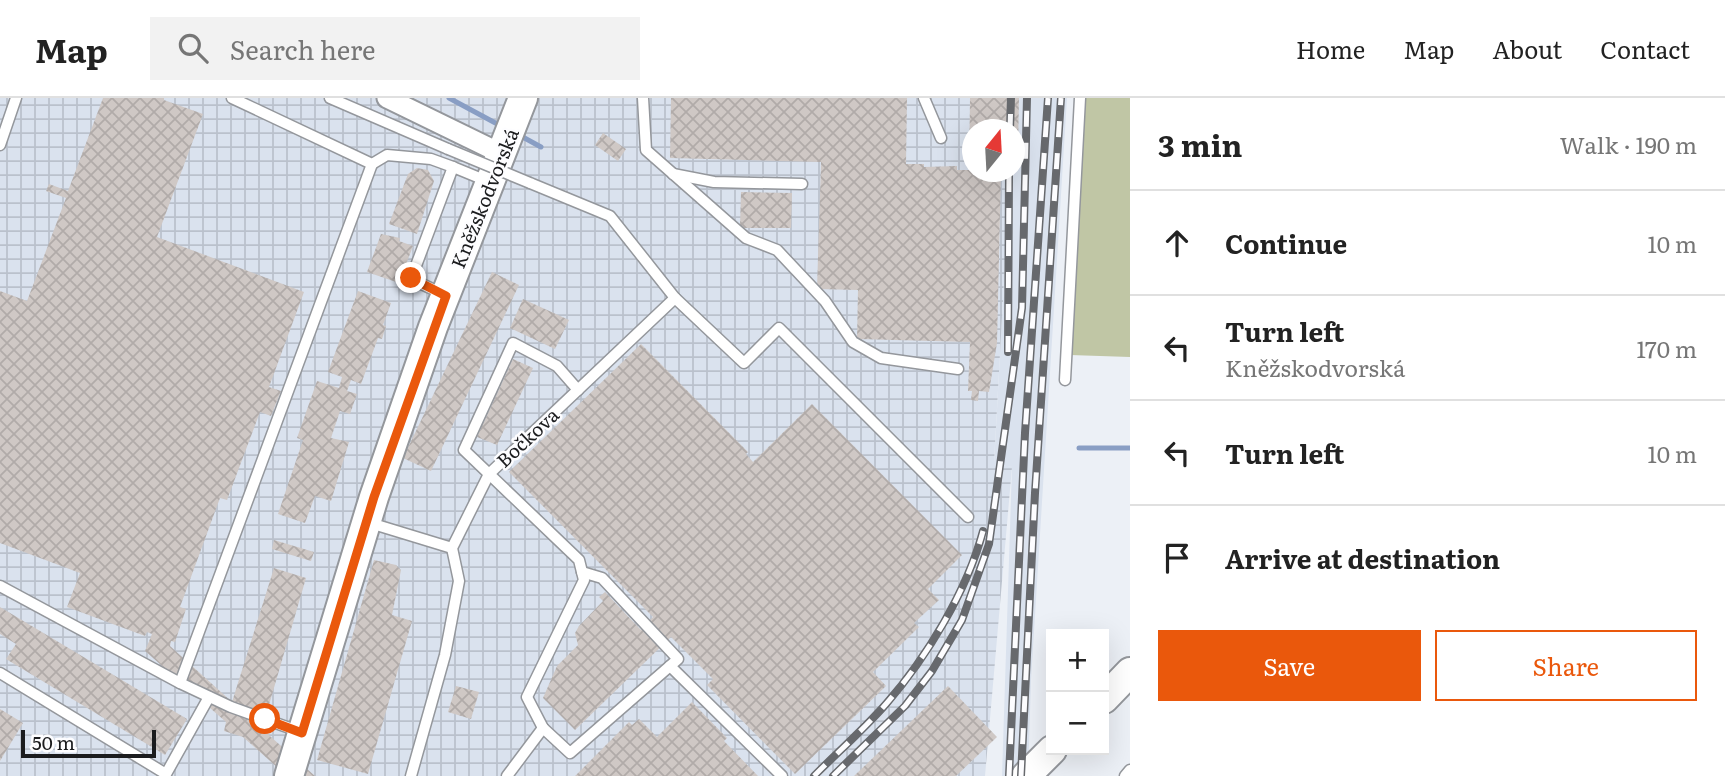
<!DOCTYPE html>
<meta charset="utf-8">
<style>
:root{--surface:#fff;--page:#f2f2f2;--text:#222;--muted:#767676;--line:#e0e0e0;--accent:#ea580c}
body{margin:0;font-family:Literata,serif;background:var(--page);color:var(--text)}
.controls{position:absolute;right:21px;bottom:21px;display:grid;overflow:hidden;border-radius:0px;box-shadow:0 7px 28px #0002}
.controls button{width:63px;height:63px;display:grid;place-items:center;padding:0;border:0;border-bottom:2px solid var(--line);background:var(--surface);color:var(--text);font:35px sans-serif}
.compass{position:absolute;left:962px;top:21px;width:63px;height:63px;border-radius:50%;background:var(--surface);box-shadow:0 7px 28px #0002;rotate:18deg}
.scale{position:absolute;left:21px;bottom:18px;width:135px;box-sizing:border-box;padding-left:7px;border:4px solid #1b1c1e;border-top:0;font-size:19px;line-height:24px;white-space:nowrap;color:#1b1c1e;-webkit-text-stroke:5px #fdfdff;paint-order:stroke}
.stop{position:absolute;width:21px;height:21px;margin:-16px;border:5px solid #ea580c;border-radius:50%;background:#fff}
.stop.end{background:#ea580c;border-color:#fff;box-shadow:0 2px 7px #0008}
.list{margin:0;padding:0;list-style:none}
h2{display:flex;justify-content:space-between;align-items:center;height:91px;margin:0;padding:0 28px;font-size:30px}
h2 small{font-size:23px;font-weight:400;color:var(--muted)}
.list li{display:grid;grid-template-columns:46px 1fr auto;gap:21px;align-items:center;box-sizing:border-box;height:105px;padding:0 28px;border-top:2px solid var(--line)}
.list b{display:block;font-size:26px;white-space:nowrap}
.list p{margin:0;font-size:23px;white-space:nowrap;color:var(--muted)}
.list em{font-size:23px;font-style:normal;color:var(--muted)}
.actions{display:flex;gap:14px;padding:21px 28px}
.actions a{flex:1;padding:16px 0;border:2px solid var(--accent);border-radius:0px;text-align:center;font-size:24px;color:var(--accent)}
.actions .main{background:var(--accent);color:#fff}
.icon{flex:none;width:38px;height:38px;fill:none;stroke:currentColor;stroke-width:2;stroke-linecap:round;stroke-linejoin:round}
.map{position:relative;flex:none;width:1130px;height:678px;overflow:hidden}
header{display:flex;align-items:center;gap:42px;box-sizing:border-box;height:98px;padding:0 35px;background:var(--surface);border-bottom:2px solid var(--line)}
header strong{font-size:33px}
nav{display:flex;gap:38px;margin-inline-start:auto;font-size:24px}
.search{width:490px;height:63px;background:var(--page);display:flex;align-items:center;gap:18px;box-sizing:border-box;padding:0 24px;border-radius:0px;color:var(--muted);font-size:26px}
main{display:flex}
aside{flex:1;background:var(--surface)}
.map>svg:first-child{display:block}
.built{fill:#dae2ee}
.industrial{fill:url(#industrial-grid)}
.green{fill:#c0c6a5}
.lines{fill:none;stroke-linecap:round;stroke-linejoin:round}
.stream{stroke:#899ec4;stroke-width:5}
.building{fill:url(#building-cross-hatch)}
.lane-casing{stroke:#94979c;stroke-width:13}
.street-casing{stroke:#94979c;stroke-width:23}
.secondary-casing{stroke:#94979c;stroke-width:32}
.lane{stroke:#fff;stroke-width:10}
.street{stroke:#fff;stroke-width:19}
.secondary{stroke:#fff;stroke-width:28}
.rail-casing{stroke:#67696d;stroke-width:8}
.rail{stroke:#fdfdff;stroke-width:5;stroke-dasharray:16;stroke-linecap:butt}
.lane-bridge-casing{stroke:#94979c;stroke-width:13;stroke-linecap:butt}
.lane-bridge{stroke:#fff;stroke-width:10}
.route{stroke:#ea580c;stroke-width:9}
.labels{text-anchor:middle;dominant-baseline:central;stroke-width:5;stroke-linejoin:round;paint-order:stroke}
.street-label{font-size:19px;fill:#1b1c1e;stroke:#fdfdff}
</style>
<header>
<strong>Map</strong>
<div class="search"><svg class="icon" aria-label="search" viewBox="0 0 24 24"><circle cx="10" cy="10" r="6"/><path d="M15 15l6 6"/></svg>Search here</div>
<nav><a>Home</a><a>Map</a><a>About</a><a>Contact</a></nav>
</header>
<main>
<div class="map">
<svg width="1130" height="678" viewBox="0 0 1130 678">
<defs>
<pattern id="industrial-grid" width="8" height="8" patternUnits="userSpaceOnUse" patternTransform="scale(1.75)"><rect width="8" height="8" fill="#dae2ee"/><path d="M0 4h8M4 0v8" fill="none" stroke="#bac1cc"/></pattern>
<pattern id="building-cross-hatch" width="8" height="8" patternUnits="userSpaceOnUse" patternTransform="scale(1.75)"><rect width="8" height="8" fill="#cfc8c5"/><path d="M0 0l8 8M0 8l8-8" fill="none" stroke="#b1aba9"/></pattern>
</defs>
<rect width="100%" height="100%" fill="#ecf0f6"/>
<!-- built -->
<path class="built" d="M1014,0H1067L1031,582L1028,678H1002L1012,369L994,366L1010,74H1014Z"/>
<!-- industrial -->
<path class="industrial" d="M0,0H1014L972,32V74H1010L994,365L1012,369L985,678H0Z"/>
<!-- green -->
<path class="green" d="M1084,0H1130V259L1070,257Z"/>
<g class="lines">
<!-- stream -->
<g class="stream">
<path d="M449,0L501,28"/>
<path d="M519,37L541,49"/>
<path d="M1079,350H1130"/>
</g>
</g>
<!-- building -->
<g class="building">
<path d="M103,0H164V2L203,16L157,139L304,194L269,289L281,293L271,318L260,314L227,402L220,400L180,509L186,511L175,544L171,543L170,548L232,604L274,470L306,480L262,631L315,678H287L243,639L224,633L226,624L145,553L152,536L147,534L145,538L67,509L80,475L0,445V193L27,203L66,100L46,93L49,86L68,93Z"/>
<path d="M671,0H907L906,66H924V69L957,68V72H969L970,0H1019L1018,51H1014V32H972V74H1001L997,245L989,294L979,293L978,303L971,302L972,293H968L970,244L857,241L858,192L817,191L821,64L670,60Z"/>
<path d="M603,35L626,51L618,63L595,47Z"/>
<path d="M417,70L428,72L434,83L417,136L389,126L408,76Z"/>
<path d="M741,94L792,95L791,130H742L740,128Z"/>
<path d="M381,136L400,140L399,143L413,148L399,185L367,174Z"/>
<path d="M492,174L519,187L431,373L403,360Z"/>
<path d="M358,193L391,205L383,227L386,228L382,241L378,240L361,286L351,282L347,293L357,296L350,316L340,313L331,340L349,344L331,403L315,398L305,425L278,416L303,342L297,340L317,283L339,290L342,279L328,274Z"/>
<path d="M523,201L569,222L555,251L510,230Z"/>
<path d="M641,246L748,354L746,356L753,364L812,306L962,457L928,491L939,502L914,525L919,529L873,574L886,588L795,676L707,587L713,581L671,539L575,632L543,600L557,568L578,547L575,535L579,528L603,503L599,499L605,494L641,532L653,519L509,374Z"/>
<path d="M513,261L533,270L497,347L477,339Z"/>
<path d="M274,442L314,454L311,463L272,451Z"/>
<path d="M374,462L396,467L401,472L392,517L412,523L368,676L317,662Z"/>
<path d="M0,509L187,621L165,657L6,561L16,546L0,536Z"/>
<path d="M456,588L479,594L471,621L448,614Z"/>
<path d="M948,588L997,639L956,678H854Z"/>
<path d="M692,604L727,640L724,643L758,678H575L629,624L632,627L639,621L657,639Z"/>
<path d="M0,611L23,625L0,663Z"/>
</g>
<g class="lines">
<!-- lane casing -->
<g class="lane-casing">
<g id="lane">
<path d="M232,0L372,66L387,57L431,61L453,69"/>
<path d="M330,0L448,51"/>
<path d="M643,0L646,52L746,140L777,152L825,203L853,244L881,260L958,271"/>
<path d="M924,0L941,40"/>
<path d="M0,47L16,0"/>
<path d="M673,76L714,84L802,86"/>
<path d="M530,85L610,118L675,200L744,265L779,230L968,419"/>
<path d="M443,196L411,181L453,69L487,83"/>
<path d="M1065,282L1080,0"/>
<path d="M370,425L452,450"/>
<path d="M0,488L180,585L231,609L298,633"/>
<path d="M670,568L782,678"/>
<path d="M0,575L166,676L209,599"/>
<path d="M180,585L372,66"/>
<path d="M543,630L570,655L678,561L602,480L582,474"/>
<path d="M411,678L445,557L459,483L452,450L489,376L675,200"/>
<path d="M507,678L543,630L527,599L584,482L579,462L464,352L513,245L557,268L578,292"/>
<path d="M1125,678L1130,672"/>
</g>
</g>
<!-- street casing -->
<g class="street-casing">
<path id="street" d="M387,0L502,56"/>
</g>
<!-- secondary casing -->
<g class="secondary-casing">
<g id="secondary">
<path d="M1104,601L1130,574"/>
<path d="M289,678L374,399L433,229L523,0"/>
<path d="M1026,678L1052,652"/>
</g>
</g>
<!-- lane -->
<use href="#lane" class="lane"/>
<!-- street -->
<use href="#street" class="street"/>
<!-- secondary -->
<use href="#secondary" class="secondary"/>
<!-- rail casing -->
<g class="rail-casing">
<g id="rail">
<path d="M1010,32L1011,0"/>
<path d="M1008,254L1009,74"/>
<path d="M814,678C838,654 864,631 886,606C927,559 967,493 983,433"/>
<path d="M833,678L905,608L932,573L962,522L989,446L1022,210L1027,0"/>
<path d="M1009,678L1025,335L1048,0"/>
<path d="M1021,678L1035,395L1061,0"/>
</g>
</g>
<!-- rail -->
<use href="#rail" class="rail"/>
<!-- lane-bridge casing -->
<g class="lane-bridge-casing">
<path id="lane-bridge" d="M448,51L530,85"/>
</g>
<!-- lane-bridge -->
<use href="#lane-bridge" class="lane-bridge"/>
</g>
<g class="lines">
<!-- route -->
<path class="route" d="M265,621L302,635L374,399L446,198L411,180"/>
</g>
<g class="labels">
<!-- street labels -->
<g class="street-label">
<text transform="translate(484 100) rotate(-68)">Kněžskodvorská</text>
<text transform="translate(527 339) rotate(-43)">Bočkova</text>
</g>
</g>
</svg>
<div class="controls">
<button>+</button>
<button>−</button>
</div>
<svg class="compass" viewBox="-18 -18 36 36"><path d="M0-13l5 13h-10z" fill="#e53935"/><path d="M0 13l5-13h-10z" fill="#767676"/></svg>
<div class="scale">50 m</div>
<div class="stop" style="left:265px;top:621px"></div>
<div class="stop end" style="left:411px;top:180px"></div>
</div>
<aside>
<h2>3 min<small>Walk · 190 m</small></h2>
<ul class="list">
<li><svg class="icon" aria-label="ahead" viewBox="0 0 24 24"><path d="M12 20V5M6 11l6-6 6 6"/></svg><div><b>Continue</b></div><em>10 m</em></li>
<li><svg class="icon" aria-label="left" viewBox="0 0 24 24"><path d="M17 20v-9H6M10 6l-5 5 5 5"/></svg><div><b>Turn left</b><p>Kněžskodvorská</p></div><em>170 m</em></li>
<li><svg class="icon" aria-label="left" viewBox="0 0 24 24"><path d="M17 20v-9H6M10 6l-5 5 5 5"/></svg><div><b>Turn left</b></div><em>10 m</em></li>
<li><svg class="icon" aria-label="arrive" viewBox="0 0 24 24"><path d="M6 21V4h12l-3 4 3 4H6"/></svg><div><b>Arrive at destination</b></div></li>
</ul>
<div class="actions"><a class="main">Save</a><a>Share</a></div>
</aside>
</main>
